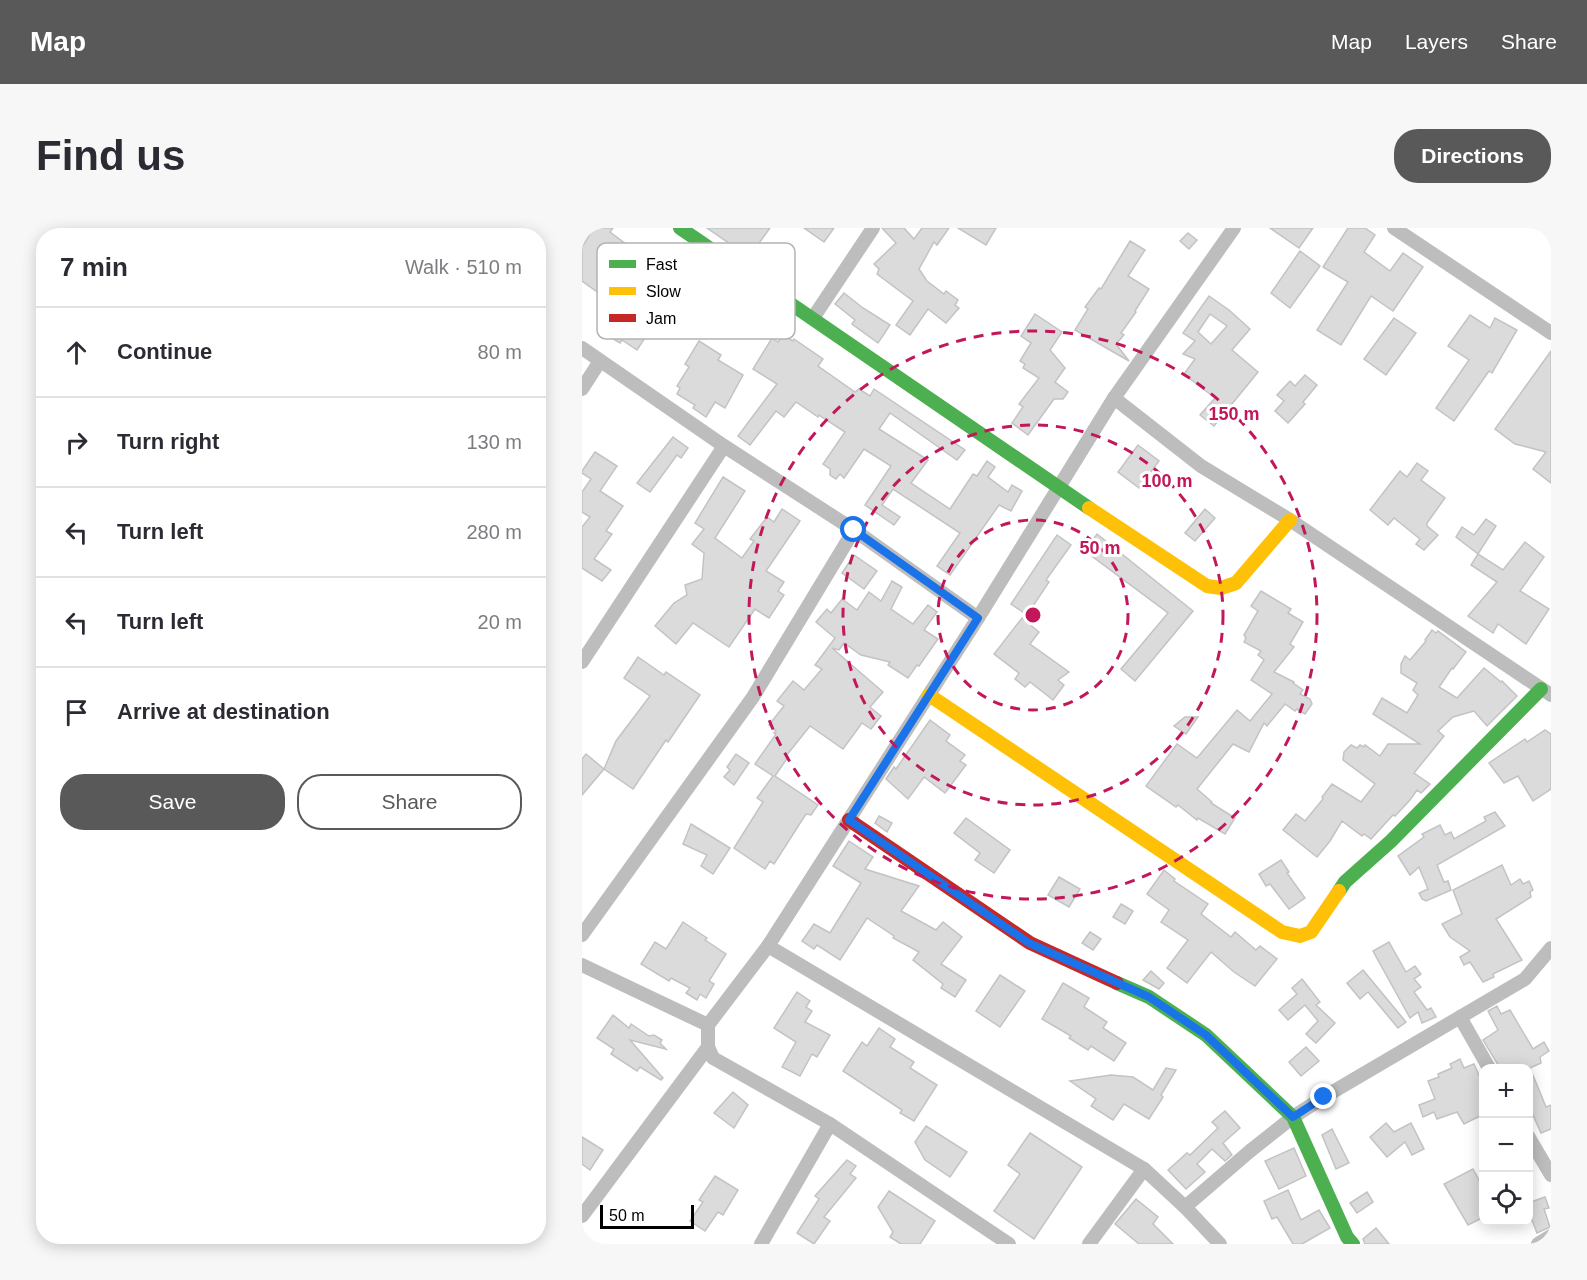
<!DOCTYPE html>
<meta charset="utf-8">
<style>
:root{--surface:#fff;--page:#f7f7f7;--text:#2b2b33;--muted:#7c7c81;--line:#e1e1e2;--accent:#595959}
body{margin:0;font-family:Arial,sans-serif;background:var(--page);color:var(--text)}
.controls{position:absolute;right:18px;bottom:18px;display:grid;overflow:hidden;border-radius:12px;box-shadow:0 3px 15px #0003}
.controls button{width:54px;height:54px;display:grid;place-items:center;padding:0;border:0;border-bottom:2px solid var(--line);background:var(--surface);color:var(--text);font:30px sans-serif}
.scale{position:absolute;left:18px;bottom:15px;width:94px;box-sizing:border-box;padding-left:6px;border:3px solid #000;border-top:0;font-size:16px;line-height:21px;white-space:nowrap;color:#000;-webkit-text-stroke:4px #fff;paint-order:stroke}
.stop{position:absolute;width:18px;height:18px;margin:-14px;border:4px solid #1a73e8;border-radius:50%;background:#fff}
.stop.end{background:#1a73e8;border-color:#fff;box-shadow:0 2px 6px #0008}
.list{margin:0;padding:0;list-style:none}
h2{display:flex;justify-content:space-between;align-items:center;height:78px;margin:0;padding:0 24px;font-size:26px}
h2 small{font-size:20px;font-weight:400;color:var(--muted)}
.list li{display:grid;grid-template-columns:39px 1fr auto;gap:18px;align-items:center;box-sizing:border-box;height:90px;padding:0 24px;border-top:2px solid var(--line)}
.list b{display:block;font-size:22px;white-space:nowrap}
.list em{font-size:20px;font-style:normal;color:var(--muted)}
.actions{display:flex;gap:12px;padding:18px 24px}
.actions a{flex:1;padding:14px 0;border:2px solid var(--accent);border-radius:24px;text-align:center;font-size:21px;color:var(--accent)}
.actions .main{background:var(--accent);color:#fff}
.icon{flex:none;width:33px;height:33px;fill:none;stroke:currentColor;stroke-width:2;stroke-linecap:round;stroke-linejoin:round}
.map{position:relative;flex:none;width:969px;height:1016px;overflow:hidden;border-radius:24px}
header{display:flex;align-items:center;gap:36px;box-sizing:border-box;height:84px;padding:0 30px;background:var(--accent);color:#fff}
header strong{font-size:28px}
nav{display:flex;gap:33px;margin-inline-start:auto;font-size:21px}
.intro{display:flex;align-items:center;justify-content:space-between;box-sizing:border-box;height:144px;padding:0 36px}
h1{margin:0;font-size:42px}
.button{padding:15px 27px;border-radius:24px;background:var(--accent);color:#fff;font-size:21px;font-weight:700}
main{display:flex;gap:36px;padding:0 36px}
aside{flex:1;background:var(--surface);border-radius:24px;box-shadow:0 3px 15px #0003}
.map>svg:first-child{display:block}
.building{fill:#dbdbdb;stroke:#c3c3c3;stroke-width:1.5;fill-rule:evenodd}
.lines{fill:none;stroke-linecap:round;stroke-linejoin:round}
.street{stroke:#bdbdbd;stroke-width:14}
.fast{stroke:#4caf50;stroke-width:14}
.slow{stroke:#ffc107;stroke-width:14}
.jam{stroke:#c62828;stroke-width:14}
.route{stroke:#1a73e8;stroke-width:8}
.ring{fill:none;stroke:#c2185b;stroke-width:3;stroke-dasharray:10 8}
.key{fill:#fff;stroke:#b2b2b2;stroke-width:1.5}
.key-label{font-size:16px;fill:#000}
.centre{fill:#c2185b;stroke:#fff;stroke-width:3}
.ring-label{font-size:18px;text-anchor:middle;font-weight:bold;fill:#c2185b;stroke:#fff;stroke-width:6;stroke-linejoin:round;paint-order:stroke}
</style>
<header>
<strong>Map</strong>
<nav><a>Map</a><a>Layers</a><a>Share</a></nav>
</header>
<div class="intro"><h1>Find us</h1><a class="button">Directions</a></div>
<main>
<aside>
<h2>7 min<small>Walk · 510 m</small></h2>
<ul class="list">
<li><svg class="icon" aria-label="ahead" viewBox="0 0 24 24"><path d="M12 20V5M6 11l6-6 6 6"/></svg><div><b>Continue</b></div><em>80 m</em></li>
<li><svg class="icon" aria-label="right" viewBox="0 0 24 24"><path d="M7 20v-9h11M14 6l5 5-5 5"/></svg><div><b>Turn right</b></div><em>130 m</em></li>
<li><svg class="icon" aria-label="left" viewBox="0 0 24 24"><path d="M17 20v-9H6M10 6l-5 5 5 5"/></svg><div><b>Turn left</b></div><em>280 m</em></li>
<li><svg class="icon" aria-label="left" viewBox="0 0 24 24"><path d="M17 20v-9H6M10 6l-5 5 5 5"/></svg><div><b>Turn left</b></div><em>20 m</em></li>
<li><svg class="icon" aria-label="arrive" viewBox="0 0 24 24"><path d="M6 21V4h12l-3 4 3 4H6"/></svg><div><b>Arrive at destination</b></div></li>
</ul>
<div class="actions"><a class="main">Save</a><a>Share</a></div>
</aside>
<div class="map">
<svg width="969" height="1016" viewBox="0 0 969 1016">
<rect width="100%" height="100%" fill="#fff"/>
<!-- building -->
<g class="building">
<path d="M0,0H31L28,4L59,27L65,18L120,51L110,64L129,77L108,108L78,87L55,122L40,112L38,115L28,109L31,104L24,99L36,79L0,53V19L8,6Z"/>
<path d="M125,0H188L167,29Z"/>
<path d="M222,0H252L242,14Z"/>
<path d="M300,0H322L332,11L340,0H367L355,17L352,14L337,41L345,53L362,66L364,63L376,72L373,77L377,80L364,95L346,81L328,107L314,97L331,73L295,46L297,41L292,36L314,15Z"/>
<path d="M376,0H414L404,17Z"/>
<path d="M688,0H731L717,20Z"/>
<path d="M766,0H783L793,7L782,24L808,43L821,25L841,39L811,83L789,68L759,117L735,102L766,54L741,39Z"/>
<path d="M606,5L615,12L607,21L598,13Z"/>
<path d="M548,13L563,22L546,48L567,61L553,83L554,84L539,105L542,107L534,116L547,133L493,102L506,81L503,79L517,60L519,61Z"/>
<path d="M718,23L738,38L708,80L689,65Z"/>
<path d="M262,65L281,80L308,97L296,115L270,96L273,92L253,76Z"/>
<path d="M627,68L647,82L668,101L650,122L676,144L632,198L618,187L633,170L602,146L613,131L601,126L613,113L601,105ZM628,86L645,98L629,116L616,104Z"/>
<path d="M453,86L480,104L468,122L483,140L473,154L486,164L481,171H472L446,207L430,195L441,179L437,176L457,150L441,140L443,136L438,133L449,115L439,108Z"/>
<path d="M888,87L908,100L913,90L935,102L910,145L907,143L872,193L854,180L887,132L866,118Z"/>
<path d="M812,90L834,105L804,147L782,131Z"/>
<path d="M201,107L211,113L212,111L241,131L236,138L273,164L277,161L288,168L292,161L383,222L375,232L308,185L297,201L346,232L329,255L368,281L391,246L395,248L405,233L413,239L406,249L426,264L430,257L440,263L429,283L417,277L368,347L355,338L378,305L311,261L300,277L318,289L312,297L283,277L309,238L282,221L262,250L258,246L254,251L248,247V241L241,236L263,204L237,187L236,189L214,174L202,189L194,183L168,217L156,208L195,156L171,141L190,110L196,114Z"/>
<path d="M117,113L139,127L136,132L161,147L143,180L133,174L124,189L111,180L113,177L95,166L98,160L95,158L107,139L103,136Z"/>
<path d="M969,123V255L951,241L964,224L933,216L913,201Z"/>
<path d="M723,147L735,157L721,174L723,176L706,195L693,183L702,173L695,167L708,153L713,158Z"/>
<path d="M91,209L106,220L99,230L95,227L68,264L55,255Z"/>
<path d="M556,217L577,233L557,260L536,244Z"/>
<path d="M13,224L35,238L18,263L41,278L24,303L30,306L12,331L29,342L20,353L0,340V299L8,289L0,284V264L9,251L0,245V243Z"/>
<path d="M835,235L846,243L839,252L863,270L845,295V298L856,307L842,322L834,316L838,311L812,290L806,297L788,282L818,243L825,249Z"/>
<path d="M141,249L163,263L133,310L160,330L172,313L168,311L185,289L192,294L200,281L218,293L184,343L202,354L196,363L202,367L187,390L173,381L147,419L111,395L94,416L73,398L92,375L105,367L103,357L120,351L122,325L110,316L122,301L113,295Z"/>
<path d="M623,281L633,290L613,313L603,305Z"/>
<path d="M904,291L914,298L896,326L874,309L880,299L892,307Z"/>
<path d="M515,306L611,383L553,453L539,441L586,385L503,323Z"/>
<path d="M475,307L489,317L464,352L467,354L445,387L429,376Z"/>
<path d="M943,314L962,329L938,363L967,381L944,416L916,396L911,405L886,388L915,354L889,337L896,326L921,342Z"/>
<path d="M272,327L295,343L282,361L260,345Z"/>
<path d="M310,353L320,359L309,381L331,396L346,377L355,384L342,402L356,411L337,438L335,437L326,450L306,437L308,434L279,427L262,415L257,422L250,420L301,464L288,479L299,488L289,501L280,495L261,521L228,498L204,528L206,529L193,548L236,577L229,587L224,586L192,636L188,633L183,641L152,620L181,574L175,570L191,548L173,536L194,506L192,505L194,503L187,497L202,478L195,473L211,453L222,462L240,441L233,437L253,410L234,394L245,381L249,385L260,371L275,382L287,364L299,373Z"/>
<path d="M679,363L709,381L706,385L721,394L708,416L712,419L692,444L712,454L711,455L721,462L718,466L728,471L730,476L723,486L715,481L713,483L703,476L685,498L682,495L667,524L651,516L615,561L630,574L629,575L653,590L643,606L616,590L615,592L596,577L594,579L564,558L595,516L615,530L655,482L668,493L690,466L669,452L682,432L676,427L679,423L662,414L664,410L662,407L676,383L669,378Z"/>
<path d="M440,390L457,404L448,416L487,444L476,452L482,457L471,472L448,454L443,459L433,451L437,445L412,426Z"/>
<path d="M850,402L854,405L856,403L884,424L871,441L870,440L857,459L875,470L902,440L919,454L920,453L935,468L905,498L892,483L871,489L856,503L862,508L832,545L848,556L839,565L835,562L828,572L813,588L811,587L789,611L782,606L780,608L760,593L748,613L735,629L701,602L714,586L723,593L741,571L740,569L750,556L779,574L793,556L761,532L762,524L769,517L775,520L778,517L782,519L783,517L798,528L806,516H838L791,486L800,470L825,485L836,467L831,462L835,455L819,445V436L823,428L828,432L844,413L843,412Z"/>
<path d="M56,429L82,447L84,444L118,467L86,514L84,512L51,561L22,541L34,513L68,468L42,450Z"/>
<path d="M603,489H616L604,506L592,498Z"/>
<path d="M348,492L368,507L364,513L383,527L378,533L384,537L363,565L342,549L326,571L304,551L312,539L314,541Z"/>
<path d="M963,502L969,506V561L951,573L936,548L922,555L907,535L943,511L945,514Z"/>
<path d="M4,526L22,541L0,567V531Z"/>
<path d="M154,526L167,535L152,557L142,549L148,542L145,539Z"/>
<path d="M913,584L923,598L855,637L862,654L866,653L869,662L844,673L840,671L837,665L846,661L837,639L828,647L816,628L842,609L840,606L858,597L863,607L869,604L872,611L904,593L902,589Z"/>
<path d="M297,588L310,595L305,604L293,595Z"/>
<path d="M384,590L428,622L412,645L393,632L398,625L372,605Z"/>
<path d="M109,596L148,620L131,646L119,638L125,627L101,616Z"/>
<path d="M267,613L291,629L283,641L337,658L319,683L354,702L361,694L380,709L359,736L384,752L373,769L359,760L361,756L331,732L337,724L311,710L312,708L285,690L258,732L235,717L232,721L220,713L232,696L248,705L279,655L251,638Z"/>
<path d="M699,632L707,644L705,645L723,670L707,681L688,656L684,658L677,646Z"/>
<path d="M920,637L929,657L938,651L941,656L947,653L951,662L948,664L949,669L914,691L940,732L911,746L912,749L901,754L888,734L882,737L878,729L888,723L868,709L860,696L880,686L871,662Z"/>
<path d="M582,642L593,651L592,653L626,676L619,686L649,709L653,704L674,722L678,718L695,731L673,758L652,744L629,724L605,755L585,740L606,712L579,694L587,682L565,666Z"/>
<path d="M477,649L498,661L487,679L466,667Z"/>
<path d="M539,676L551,683L543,696L531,689Z"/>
<path d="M101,694L125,710L123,712L144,726L127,753L132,756L124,770L118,766L115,772L104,765L108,760L89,750L87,753L59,736L73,714L84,721Z"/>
<path d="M508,704L519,711L511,722L500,715Z"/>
<path d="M807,714L824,744L833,738L839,746L832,751L839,759L832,764L845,782L849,780L854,789L840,795L836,784L828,790L791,723Z"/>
<path d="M781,742L824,794L816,800L786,764L778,771L765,755Z"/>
<path d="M569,743L582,755L577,761L561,752Z"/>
<path d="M418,747L443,763L418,799L394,783Z"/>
<path d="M720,751L738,774L734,777L753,795L734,815L724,806L736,793L723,777L706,792L697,782L715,766L710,760Z"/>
<path d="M481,755L507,770L502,779L525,794L521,800L544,815L532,833L509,818L506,822L487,810L489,808L460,791Z"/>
<path d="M215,764L228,773L224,779L230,783L223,794L248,807L235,829L230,826L218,848L200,839L214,814L192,800Z"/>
<path d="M915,778L919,786L928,782L951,821L962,814L967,823L958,829L959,835L948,840L964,879L969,877V901L959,905L946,876V840H918L901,812L916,802L906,783Z"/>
<path d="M31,787L47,800L49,796L67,808L72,807L80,812L78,815L84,821L48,812L81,850L79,852L58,839L55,843L29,826L32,821L15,810Z"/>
<path d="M297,800L313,811L308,819L332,834L328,840L355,857L332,893L318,885L320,882L261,843L280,814L285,818Z"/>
<path d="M724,819L737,833L719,848L707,834Z"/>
<path d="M878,831L882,840L892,836L902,859V886L882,896L875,884L855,891L852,884L841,889L837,877L853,871L846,853L857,849L856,846L870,840L868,836Z"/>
<path d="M584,840L594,842L579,867L581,869L567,891L542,876L531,892L509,878L514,871L488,853L529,847L551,849L571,862Z"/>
<path d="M151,864L166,877L152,900L132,885Z"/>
<path d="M643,883L658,900L641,915L650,927L643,933L630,921L615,936L623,944L604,961L586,942L605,925L608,927L636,900L630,894Z"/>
<path d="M804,895L812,904L829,895L842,921L830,927L823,914L805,929L788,909Z"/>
<path d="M344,898L385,924L368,949L343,932L333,914Z"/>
<path d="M750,901L767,935L754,941L740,907Z"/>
<path d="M448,905L500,939L452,1011L412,983L438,946L426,937Z"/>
<path d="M0,909L21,922L8,942L0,936Z"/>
<path d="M712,920L724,948L697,961L683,933Z"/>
<path d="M265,932L274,938L268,946L274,950L242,989L248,993L232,1016L215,1005L237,971L233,968Z"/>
<path d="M891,941L902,961V989L886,997L862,956Z"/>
<path d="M133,948L156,962L141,987L136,984L123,1003L108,993L121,974L117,972Z"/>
<path d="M706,962L719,992L737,982L748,1000L720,1016H711L695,989L690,991L682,973Z"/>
<path d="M307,963L353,993L338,1016H319L308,1009L311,1004L296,979Z"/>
<path d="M785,964L791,974L775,985L768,975Z"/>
<path d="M963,969L967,980L962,981L968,999L955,1005L946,982V975Z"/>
<path d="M554,971L576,989L571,996L591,1016H557L533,996Z"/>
<path d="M794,1000L807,1016H783L781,1011Z"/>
</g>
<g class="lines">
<!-- street -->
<g class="street">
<path d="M652,0L532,170L619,238L708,292L969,467"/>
<path d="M812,0L969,105"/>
<path d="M231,90L291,0"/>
<path d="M0,120L142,218L272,302L396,390"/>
<path d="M0,161L18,133"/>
<path d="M0,434L142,218"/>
<path d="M0,707L171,469L272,302"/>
<path d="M186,718L562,941L603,979L638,1016"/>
<path d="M0,737L126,797V819L131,830L248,896L427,1016"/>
<path d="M878,789L907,840"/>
<path d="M126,797L186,718L396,390L532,170"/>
<path d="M946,908L969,947"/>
<path d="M603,979L668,923L711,889L742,869L943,751L969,720"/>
<path d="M0,988L126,819"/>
<path d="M179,1016L248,896"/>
<path d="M507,1016L562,941"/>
<path d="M956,1016L969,1008"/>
</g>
<!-- fast -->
<g class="fast">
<path d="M98,0L507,280"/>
<path d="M757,663L763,654L809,613L959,461"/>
<path d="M535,755L567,769L624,807L711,889L765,1009L771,1016"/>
</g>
<!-- slow -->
<g class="slow">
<path d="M507,280L625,358L639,360L654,355L708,292"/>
<path d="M347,467L700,704L718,708L729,704L757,663"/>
</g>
<!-- jam -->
<path class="jam" d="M267,592L448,715L535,755"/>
</g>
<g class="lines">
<!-- route -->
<path class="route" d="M272,302L396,390L267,592L447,715L567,769L624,807L711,889L742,869"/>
</g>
<!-- distance rings -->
<g class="ring">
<circle cx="451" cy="387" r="95"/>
<circle cx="451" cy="387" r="190"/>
<circle cx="451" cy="387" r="284"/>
</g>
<!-- legend -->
<rect x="15" y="15" width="198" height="96" rx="9" class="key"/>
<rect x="27" y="32" width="27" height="8" fill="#4caf50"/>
<rect x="27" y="59" width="27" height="8" fill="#ffc107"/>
<rect x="27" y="86" width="27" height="8" fill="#c62828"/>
<g class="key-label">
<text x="64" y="42">Fast</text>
<text x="64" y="69">Slow</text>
<text x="64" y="96">Jam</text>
</g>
<circle cx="451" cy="387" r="9" class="centre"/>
<g class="ring-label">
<text x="652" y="192">150 m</text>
<text x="585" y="259">100 m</text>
<text x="518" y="326">50 m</text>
</g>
</svg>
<div class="controls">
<button>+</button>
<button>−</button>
<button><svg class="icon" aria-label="locate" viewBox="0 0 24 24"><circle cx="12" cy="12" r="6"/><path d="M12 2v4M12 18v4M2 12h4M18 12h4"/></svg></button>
</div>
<div class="scale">50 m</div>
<div class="stop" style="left:272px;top:302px"></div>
<div class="stop end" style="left:742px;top:869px"></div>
</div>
</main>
